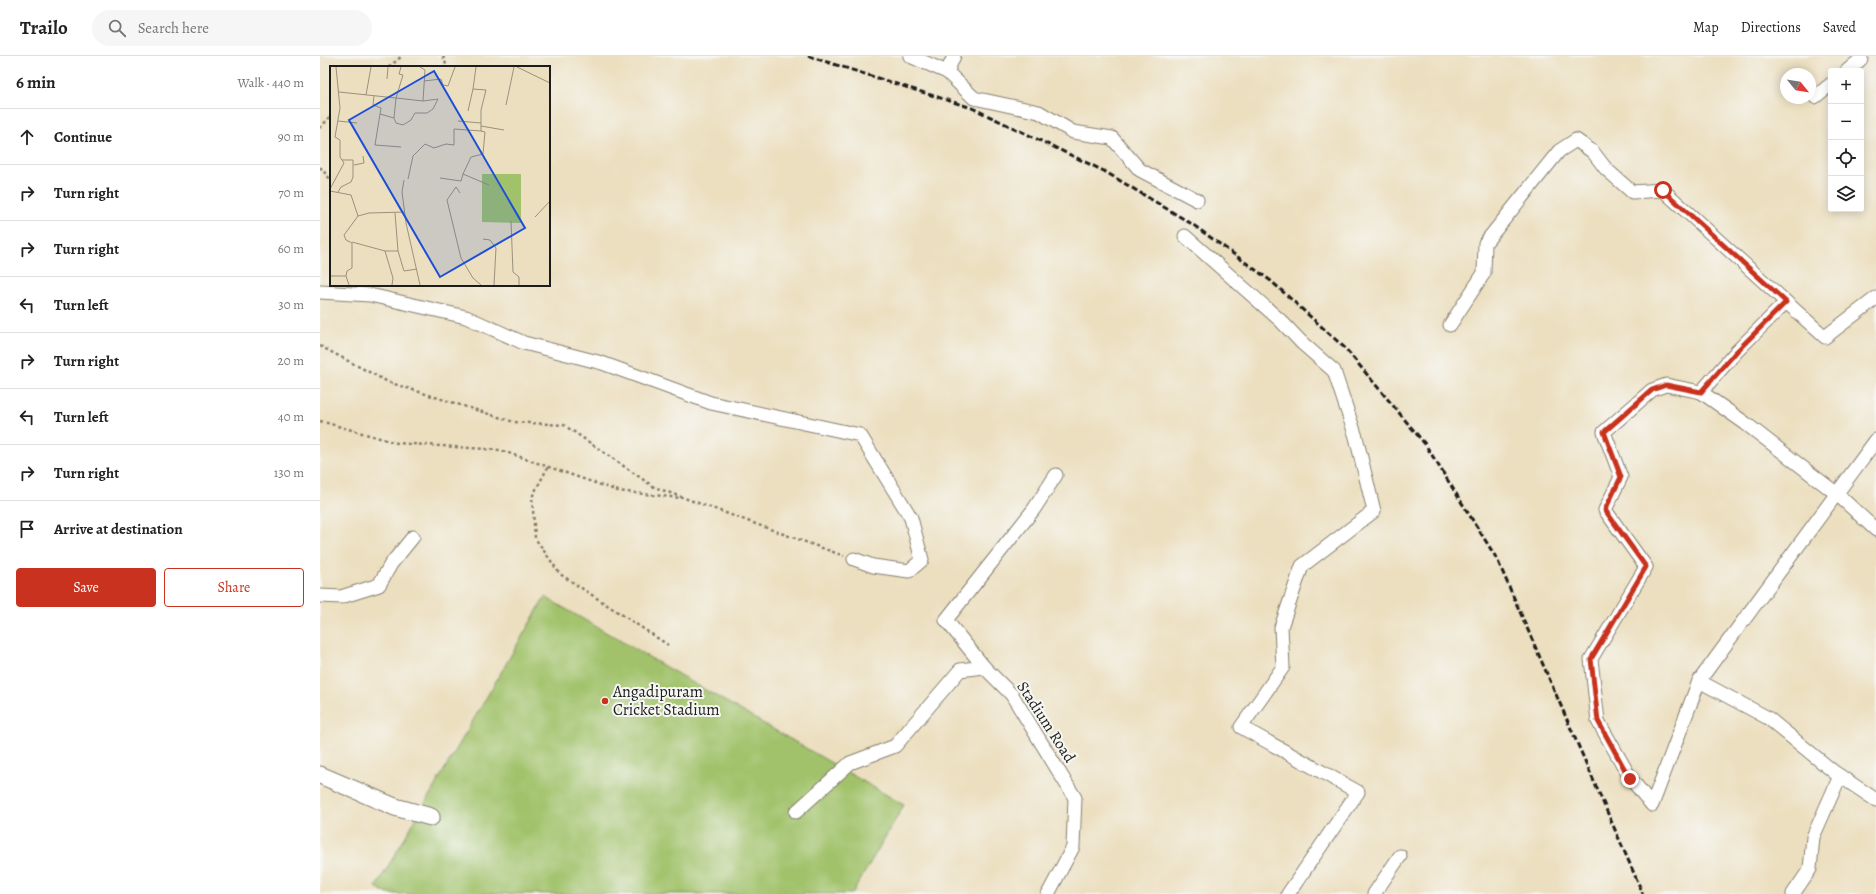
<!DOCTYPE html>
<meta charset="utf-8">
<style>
:root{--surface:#fff;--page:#f6f6f6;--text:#222;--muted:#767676;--line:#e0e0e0;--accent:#c8321e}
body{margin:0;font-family:Alegreya,serif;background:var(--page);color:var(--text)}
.controls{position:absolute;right:12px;top:12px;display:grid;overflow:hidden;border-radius:4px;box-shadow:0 2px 10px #0003}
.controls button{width:36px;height:36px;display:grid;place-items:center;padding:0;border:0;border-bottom:1px solid var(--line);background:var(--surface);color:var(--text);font:20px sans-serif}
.compass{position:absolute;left:1460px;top:12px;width:36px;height:36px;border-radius:50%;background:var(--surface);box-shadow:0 2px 10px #0003;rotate:120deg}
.stop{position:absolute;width:12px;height:12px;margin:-9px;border:3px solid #c8321e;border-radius:50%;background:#fff}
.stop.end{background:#c8321e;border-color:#fff;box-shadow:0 1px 4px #0008}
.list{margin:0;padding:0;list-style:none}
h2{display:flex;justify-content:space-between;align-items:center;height:52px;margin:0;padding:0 16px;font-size:17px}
h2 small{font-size:13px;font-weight:400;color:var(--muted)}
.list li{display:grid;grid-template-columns:26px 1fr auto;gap:12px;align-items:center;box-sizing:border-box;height:56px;padding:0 16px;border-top:1px solid var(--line)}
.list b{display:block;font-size:15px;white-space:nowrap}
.list em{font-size:13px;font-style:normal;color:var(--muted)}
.actions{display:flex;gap:8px;padding:12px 16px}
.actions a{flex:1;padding:9px 0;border:1px solid var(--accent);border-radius:4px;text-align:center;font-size:14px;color:var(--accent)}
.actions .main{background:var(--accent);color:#fff}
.icon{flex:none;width:22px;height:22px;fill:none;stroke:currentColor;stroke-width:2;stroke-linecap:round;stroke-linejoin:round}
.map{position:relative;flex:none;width:1556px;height:838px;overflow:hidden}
header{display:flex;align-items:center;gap:24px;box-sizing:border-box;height:56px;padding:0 20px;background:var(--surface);border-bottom:1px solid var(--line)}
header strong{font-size:19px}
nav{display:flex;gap:22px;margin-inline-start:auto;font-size:14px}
.search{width:280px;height:36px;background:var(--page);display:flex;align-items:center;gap:10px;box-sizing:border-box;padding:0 14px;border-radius:22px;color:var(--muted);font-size:15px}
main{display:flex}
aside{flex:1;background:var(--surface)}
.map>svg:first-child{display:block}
.green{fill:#a1c26b;stroke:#5e6f44}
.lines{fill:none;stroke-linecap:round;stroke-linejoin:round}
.minor-casing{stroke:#847e6e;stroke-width:15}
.tertiary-casing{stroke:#847e6e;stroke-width:19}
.path{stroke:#847e6e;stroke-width:2.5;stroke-dasharray:3 3;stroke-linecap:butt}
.minor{stroke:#fff;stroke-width:13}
.tertiary{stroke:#fff;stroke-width:17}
.rail{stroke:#1c1c1c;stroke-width:3;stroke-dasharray:6 3;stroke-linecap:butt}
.route{stroke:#c8321e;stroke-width:5}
.poi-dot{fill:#c8321e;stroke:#f6f6f2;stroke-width:1.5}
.labels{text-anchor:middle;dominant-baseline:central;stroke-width:4;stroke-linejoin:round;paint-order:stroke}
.poi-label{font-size:16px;fill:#1c1c1c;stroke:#f6f6f2;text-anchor:start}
.street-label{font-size:16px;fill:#1c1c1c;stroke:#f6f6f2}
.inset-road{fill:none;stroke:#99917e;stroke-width:1}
.view{fill:#1d4ed8;fill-opacity:0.15;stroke:#1d4ed8;stroke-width:2}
.inset-edge{fill:none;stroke:#1c1c1c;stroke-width:2}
</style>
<header>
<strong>Trailo</strong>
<div class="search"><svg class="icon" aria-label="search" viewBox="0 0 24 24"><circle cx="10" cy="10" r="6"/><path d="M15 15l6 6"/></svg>Search here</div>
<nav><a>Map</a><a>Directions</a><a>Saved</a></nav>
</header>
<main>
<aside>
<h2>6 min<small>Walk · 440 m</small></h2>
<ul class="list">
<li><svg class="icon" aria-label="ahead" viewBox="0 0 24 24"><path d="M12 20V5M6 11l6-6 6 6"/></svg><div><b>Continue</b></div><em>90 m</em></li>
<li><svg class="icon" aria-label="right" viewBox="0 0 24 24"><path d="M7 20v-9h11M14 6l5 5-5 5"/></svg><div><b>Turn right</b></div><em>70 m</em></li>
<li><svg class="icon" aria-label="right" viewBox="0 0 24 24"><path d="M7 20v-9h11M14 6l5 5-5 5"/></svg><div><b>Turn right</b></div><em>60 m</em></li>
<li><svg class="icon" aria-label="left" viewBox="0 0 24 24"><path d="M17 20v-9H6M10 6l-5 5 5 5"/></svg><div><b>Turn left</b></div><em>30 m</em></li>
<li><svg class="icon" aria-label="right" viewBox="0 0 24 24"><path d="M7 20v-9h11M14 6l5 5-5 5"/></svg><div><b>Turn right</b></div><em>20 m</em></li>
<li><svg class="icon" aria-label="left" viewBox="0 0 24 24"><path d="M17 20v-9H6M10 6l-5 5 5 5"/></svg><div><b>Turn left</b></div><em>40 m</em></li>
<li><svg class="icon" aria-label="right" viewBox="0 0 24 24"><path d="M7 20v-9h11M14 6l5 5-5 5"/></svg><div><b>Turn right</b></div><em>130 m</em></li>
<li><svg class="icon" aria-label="arrive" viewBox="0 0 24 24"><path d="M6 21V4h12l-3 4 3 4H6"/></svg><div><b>Arrive at destination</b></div></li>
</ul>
<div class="actions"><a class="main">Save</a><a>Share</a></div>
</aside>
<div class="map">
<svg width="1556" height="838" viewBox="0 0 1556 838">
<rect width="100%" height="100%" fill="#f6f6f2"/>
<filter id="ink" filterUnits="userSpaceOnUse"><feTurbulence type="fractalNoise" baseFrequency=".025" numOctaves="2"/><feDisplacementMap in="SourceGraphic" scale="8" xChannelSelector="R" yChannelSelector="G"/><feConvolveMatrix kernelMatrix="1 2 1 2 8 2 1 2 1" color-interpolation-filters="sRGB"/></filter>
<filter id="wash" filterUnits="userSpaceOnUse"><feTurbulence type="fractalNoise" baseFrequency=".012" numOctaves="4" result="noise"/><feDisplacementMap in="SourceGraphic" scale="16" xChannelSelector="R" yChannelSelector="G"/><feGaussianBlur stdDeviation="0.9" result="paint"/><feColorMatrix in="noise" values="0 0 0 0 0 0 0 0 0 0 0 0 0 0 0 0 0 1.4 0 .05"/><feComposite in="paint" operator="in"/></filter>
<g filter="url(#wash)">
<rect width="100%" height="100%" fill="#ecdfbf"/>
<!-- green -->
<path class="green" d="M225,541L584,749L532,838H68L56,831Z"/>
</g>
<g filter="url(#ink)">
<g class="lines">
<!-- minor casing -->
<g class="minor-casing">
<g id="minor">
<path d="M590,0L627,16L654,42L719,56L753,76L792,82L820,114L877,144"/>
<path d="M1527,15L1541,3V0"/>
<path d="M627,16L634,0"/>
<path d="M1495,41L1511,28"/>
<path d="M865,180L961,265L982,287L1014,315L1036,381L1054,455L982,510L961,571L963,611L921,671L1038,736L968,838"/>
<path d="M0,236L50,239L146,261L204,287L282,307L391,347L540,379L591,462L602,504L589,515L553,510L534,503"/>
<path d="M1130,269L1164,217L1165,187L1239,95L1256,84L1273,96L1286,113L1312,136L1343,134L1466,246"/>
<path d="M1381,336L1416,296L1466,246L1505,281L1556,242"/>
<path d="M1556,384L1379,625L1332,749L1311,723L1278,665L1271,603L1326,511L1285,454L1301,421L1284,376L1332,334L1346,329L1381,336L1425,367L1517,438L1556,474"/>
<path d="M0,540L21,541L59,529L71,508L93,481"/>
<path d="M664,611L626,564L714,453L736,419"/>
<path d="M1379,625L1448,662L1514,716L1556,744"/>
<path d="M476,756L530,707L575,690L640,614L664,611L692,639L755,742L753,791L728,838"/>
<path d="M1054,838L1080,800"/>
<path d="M1473,838L1490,813L1493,781L1520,720"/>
</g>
</g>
<!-- tertiary casing -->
<g class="tertiary-casing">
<path id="tertiary" d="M0,719L75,751L111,761"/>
</g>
<!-- path -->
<g class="path">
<path d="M123,0L127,11"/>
<path d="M69,11L82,0"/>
<path d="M0,72L11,60"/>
<path d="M0,111L11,124"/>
<path d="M0,290L68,326L194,366L244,369L334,431L524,500"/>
<path d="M0,365L77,387L180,394L298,435L360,442"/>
<path d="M228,411L212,441L215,482L240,518L348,589"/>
</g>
<!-- minor -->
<use href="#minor" class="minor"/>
<!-- tertiary -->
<use href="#tertiary" class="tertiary"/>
<!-- rail -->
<path class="rail" d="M488,0L652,52L784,115L872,168L951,225L1025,292L1105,388L1177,503L1323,838"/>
</g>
</g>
<g class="lines" filter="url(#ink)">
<!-- route -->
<path class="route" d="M1310,723L1278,665L1271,603L1326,511L1285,454L1301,421L1284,376L1332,334L1346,329L1381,336L1416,296L1466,246L1343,134"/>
</g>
<!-- markers -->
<circle class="poi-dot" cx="285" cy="645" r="4"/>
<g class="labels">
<!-- poi labels -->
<g class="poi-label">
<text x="293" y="636">Angadipuram<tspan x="293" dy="18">Cricket Stadium</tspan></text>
</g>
<!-- street labels -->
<g class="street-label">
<text transform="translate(726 666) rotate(57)">Stadium Road</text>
</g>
</g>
<!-- overview -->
<g transform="translate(10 10)">
<rect width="220" height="220" fill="#ecdfbf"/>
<path d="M152,108H191V157L152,156Z" fill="#a1c26b"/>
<path class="inset-road" d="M90,1L95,4L93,35M146,1L143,23L156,24L151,44V65M187,1L220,17M57,13L58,1M94,15L111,13L113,19L118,20L125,1M9,26L66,32L93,35L108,33L103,43L97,47H85L81,54L73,59L66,57L64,52L66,32L73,9L69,8L71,1M36,29L41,1M44,30L43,39L51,42L50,48L64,52M176,39L184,1M138,45L143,23M50,48L45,79L71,81M8,55L27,57M128,55L151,57M151,60L174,64M151,65L155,66L153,88L141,91L133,108L159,119M24,99L34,97L33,90M110,112L131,115L133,108M78,113L83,90L95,78L104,82L116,78L124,79V63L151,65M74,114L72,126L76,157L90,219M0,123L14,97L10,91V74L5,71L10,42L6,1M0,125L21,129L28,150L39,147L75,146M8,126L11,121L21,116L23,111V94H12M130,127L126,121L117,134L131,192L143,212L151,219M205,151L220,135M181,155L183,206L189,211V219M153,173L160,174L166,182L164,219M22,176L55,185M68,185L74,205L87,203M0,210H16M19,219L16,210L17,205L22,202V177L16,174L14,169L28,150M62,219L63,212L55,185H68L65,147"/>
<path class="view" d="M104,5L195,162L110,211L19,54Z"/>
<rect width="220" height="220" class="inset-edge"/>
</g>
</svg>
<div class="controls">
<button>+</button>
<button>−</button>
<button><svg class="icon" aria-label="locate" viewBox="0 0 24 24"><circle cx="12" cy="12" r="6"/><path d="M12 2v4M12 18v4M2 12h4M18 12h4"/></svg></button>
<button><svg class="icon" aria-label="layers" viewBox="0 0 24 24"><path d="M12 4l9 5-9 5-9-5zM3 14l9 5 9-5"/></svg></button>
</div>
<svg class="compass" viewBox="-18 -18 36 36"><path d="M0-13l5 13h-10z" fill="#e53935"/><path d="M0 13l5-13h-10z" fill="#767676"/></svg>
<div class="stop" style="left:1343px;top:134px"></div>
<div class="stop end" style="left:1310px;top:723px"></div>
</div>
</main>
